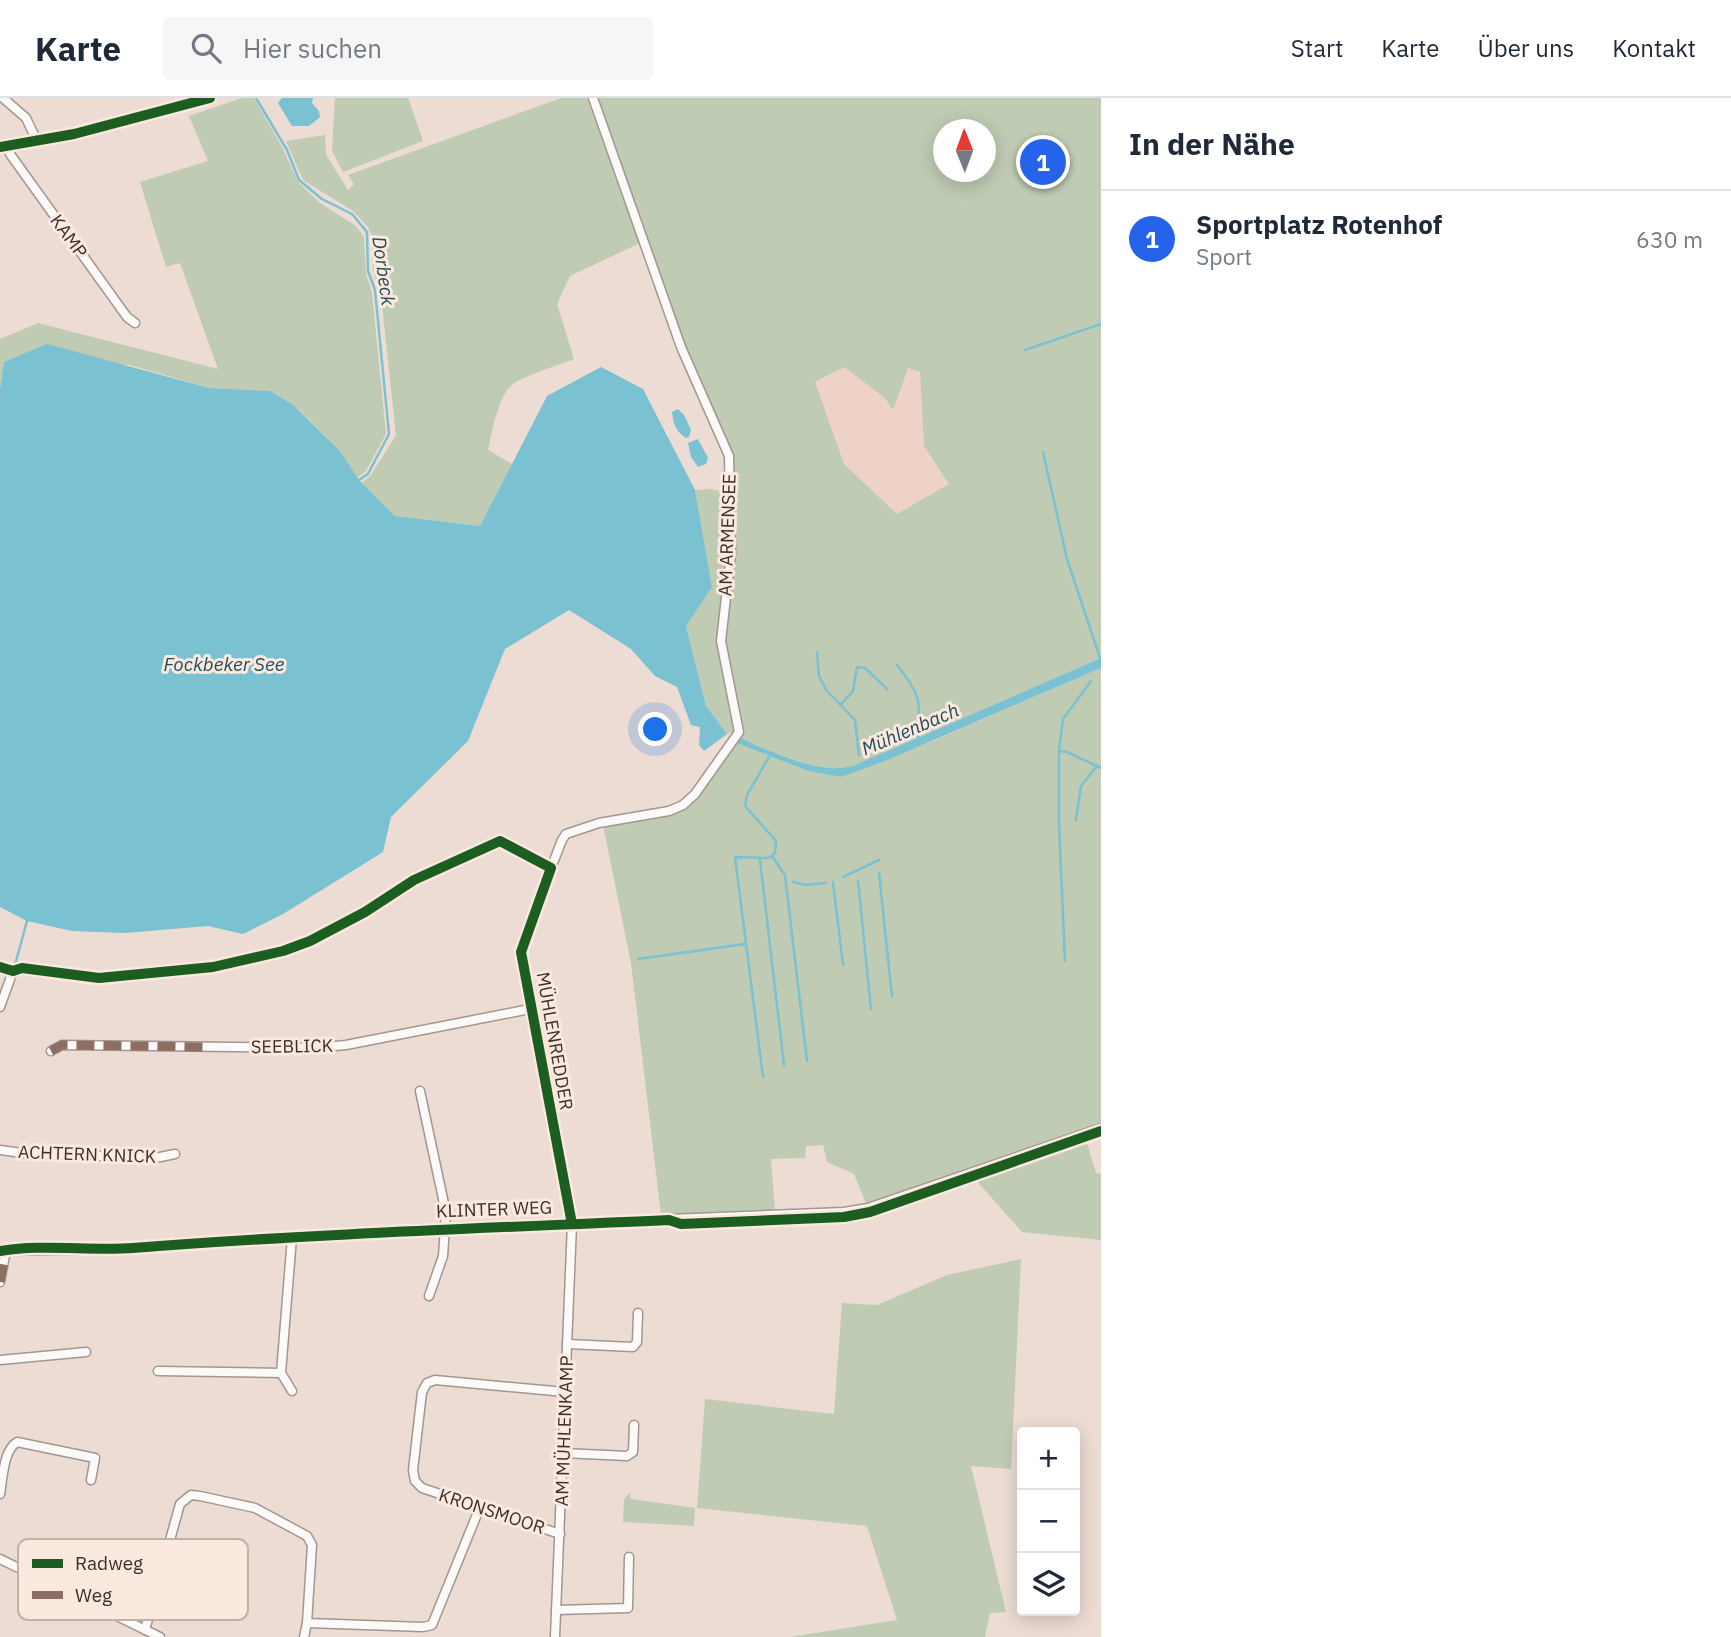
<!DOCTYPE html>
<html lang="de">
<meta charset="utf-8">
<style>
:root{--surface:#fff;--page:#f6f6f7;--text:#1f2937;--muted:#747a83;--line:#e0e1e3;--accent:#2563eb}
body{margin:0;font-family:"IBM Plex Sans",sans-serif;background:var(--page);color:var(--text)}
.controls{position:absolute;right:21px;bottom:21px;display:grid;overflow:hidden;border-radius:7px;box-shadow:0 4px 18px #0003}
.controls button{width:63px;height:63px;display:grid;place-items:center;padding:0;border:0;border-bottom:2px solid var(--line);background:var(--surface);color:var(--text);font:35px sans-serif}
.compass{position:absolute;left:933px;top:21px;width:63px;height:63px;border-radius:50%;background:var(--surface);box-shadow:0 4px 18px #0003;rotate:359deg}
.you{position:absolute;left:656px;top:632px;width:24px;height:24px;margin:-18px;border:5px solid #fff;border-radius:50%;background:#1a73e8;box-shadow:0 0 0 10px #1a73e833}
.badge{display:grid;place-items:center;width:46px;height:46px;border-radius:50%;background:var(--accent);color:#fff;font-size:23px;font-weight:700}
.pin{position:absolute;translate:-50% -50%;border:4px solid #fff;box-shadow:0 2px 7px #0006}
.list{margin:0;padding:0;list-style:none}
h2{display:flex;justify-content:space-between;align-items:center;height:91px;margin:0;padding:0 28px;font-size:30px}
h2 small{font-size:23px;font-weight:400;color:var(--muted)}
.list li{display:grid;grid-template-columns:46px 1fr auto;gap:21px;align-items:center;box-sizing:border-box;height:98px;padding:0 28px;border-top:2px solid var(--line)}
.list b{display:block;font-size:26px;white-space:nowrap}
.list p{margin:0;font-size:23px;white-space:nowrap;color:var(--muted)}
.list em{font-size:23px;font-style:normal;color:var(--muted)}
.icon{flex:none;width:38px;height:38px;fill:none;stroke:currentColor;stroke-width:2;stroke-linecap:round;stroke-linejoin:round}
.map{position:relative;flex:none;width:1101px;height:1539px;overflow:hidden}
header{display:flex;align-items:center;gap:42px;box-sizing:border-box;height:98px;padding:0 35px;background:var(--surface);border-bottom:2px solid var(--line)}
header strong{font-size:33px}
nav{display:flex;gap:38px;margin-inline-start:auto;font-size:24px}
.search{width:490px;height:63px;background:var(--page);display:flex;align-items:center;gap:18px;box-sizing:border-box;padding:0 24px;border-radius:7px;color:var(--muted);font-size:26px}
main{display:flex}
aside{flex:1;background:var(--surface)}
.map>svg:first-child{display:block}
.built{fill:#eed2c5}
.green{fill:#bfcbb3;fill-rule:evenodd}
.water{fill:#7ac1d1}
.lines{fill:none;stroke-linecap:round;stroke-linejoin:round}
.stream{stroke:#7ac1d1;stroke-width:2.5}
.minor-casing{stroke:#a29690;stroke-width:11}
.major-casing{stroke:#c6bdba;stroke-width:14}
.minor{stroke:#fcfaf9;stroke-width:8}
.major{stroke:#e3e9e6;stroke-width:10}
.quiet{stroke:#8d6e63;stroke-width:9;stroke-dasharray:18 9;stroke-linecap:butt}
.cycleway-casing{stroke:#fbe8df;stroke-width:15}
.cycleway{stroke:#1b5e20;stroke-width:10}
.labels{text-anchor:middle;dominant-baseline:central;stroke-width:6;stroke-linejoin:round;paint-order:stroke}
.street-label{font-size:18px;fill:#3c302b;stroke:#fbe8df}
.water-label{font-size:19px;font-style:italic;fill:#1e4c58;stroke:#fbe8df}
.key{fill:#fbe8df;stroke:#c2b1a9;stroke-width:2}
.key-label{font-size:19px;fill:#3c302b}
</style>
<header>
<strong>Karte</strong>
<div class="search"><svg class="icon" aria-label="search" viewBox="0 0 24 24"><circle cx="10" cy="10" r="6"/><path d="M15 15l6 6"/></svg>Hier suchen</div>
<nav><a>Start</a><a>Karte</a><a>Über uns</a><a>Kontakt</a></nav>
</header>
<main>
<div class="map">
<svg width="1101" height="1539" viewBox="0 0 1101 1539">
<rect width="100%" height="100%" fill="#ecdcd4"/>
<!-- built -->
<path class="built" d="M844,269L885,300L908,270L920,274L924,348L949,386L897,416L844,366L815,284Z"/>
<!-- green -->
<g class="green">
<path d="M242,0H254L283,51L298,84L320,105L356,128L364,139L366,176L372,195L386,336L366,373L357,380L339,352L308,321L292,306L270,293L209,290L130,267L4,264L0,291V241L38,225L218,271L180,165L166,169L140,84L208,63L189,18Z"/>
<path d="M335,0H408L423,43L343,74L332,53Z"/>
<path d="M561,0H587L640,145L570,178L557,206L574,261C559,267 525,277 513,286C498,298 492,334 488,352L512,366L480,428L395,418L362,385L371,377L396,337L381,198L373,173L372,139L368,129L353,113L303,82L286,43L325,37L326,57L348,92L354,86L348,77Z"/>
<path d="M598,0H1101V560L853,668C846,669 838,671 831,670C806,669 760,650 737,638L724,543L731,358L683,248ZM944,32H986V74H944ZM844,269L885,300L893,312L908,270L920,274L924,348L949,386L897,416L844,366L815,284Z"/>
<path d="M709,391L727,394L728,456L718,543L737,632L727,636L706,608L686,528L712,489L695,392Z"/>
<path d="M1101,570V1024L866,1105L854,1076L827,1064L823,1047L806,1048L805,1060L771,1061L775,1112L661,1117L631,865L603,727C625,724 666,723 684,711C704,699 721,664 734,644L808,673L841,679L935,642Z"/>
<path d="M1086,1042L1096,1075L1101,1076V1142L1022,1134L975,1081Z"/>
<path d="M1021,1161L1011,1371L971,1368L1006,1514L990,1515L985,1539H790L897,1522L867,1428L697,1410L705,1301L834,1316L842,1205L877,1207L947,1177Z"/>
<path d="M630,1395L631,1401L695,1410L694,1428L623,1424L624,1401Z"/>
</g>
<!-- water -->
<g class="water">
<path d="M282,0H313L312,5L319,13L320,19L309,28H292L278,5Z"/>
<path d="M47,246L209,290L270,293L292,306L339,352L359,382L395,418L480,428L547,298L601,269L643,291L695,392L712,489L686,528L706,608L727,636L704,653L699,647L700,629L691,627L677,589L655,578L631,551L569,512L505,551L468,643L391,719L383,754L283,816L243,836L208,828L125,835L72,833L27,823L0,809V291L4,264Z"/>
<path d="M678,311L684,317L691,332L689,339L686,340C676,334 673,325 672,314Z"/>
<path d="M698,341L708,360L706,366L698,369L691,359L688,345Z"/>
<path d="M1101,560V570L885,663L841,679L808,673L734,644L737,638C760,650 805,669 831,670C838,671 846,669 853,668Z"/>
</g>
<g class="lines">
<!-- stream -->
<g class="stream">
<path d="M256,0L287,52L299,82L322,101L352,116L367,134L368,173L375,192L389,336L368,376L359,382"/>
<path d="M1025,252L1101,226"/>
<path d="M1043,354L1067,461L1101,563"/>
<path d="M817,554L819,578L826,592L855,622L859,657"/>
<path d="M897,567C922,599 920,602 918,642"/>
<path d="M841,606L853,593L857,569L865,570L887,591"/>
<path d="M1059,653L1067,654L1101,670"/>
<path d="M1076,722L1081,688L1097,668"/>
<path d="M772,758L785,777L807,963"/>
<path d="M760,762L784,967"/>
<path d="M879,775L892,898"/>
<path d="M843,779L879,762"/>
<path d="M858,783L871,911"/>
<path d="M793,784L805,787L826,785"/>
<path d="M833,784L843,867"/>
<path d="M638,861L745,846"/>
<path d="M1065,863L1059,727V653L1063,621L1091,583"/>
<path d="M15,867L27,823"/>
<path d="M763,979L735,759L769,760L775,755L776,743L745,708L747,697L770,657"/>
</g>
<!-- minor casing -->
<g class="minor-casing">
<g id="minor">
<path d="M3,0L26,20L37,43"/>
<path d="M9,48L10,56L127,219L135,225"/>
<path d="M0,909L13,873"/>
<path d="M51,953L62,947L311,950L346,947L530,911"/>
<path d="M420,993L446,1115L443,1158L429,1198"/>
<path d="M0,1052L22,1055L155,1060L175,1056"/>
<path d="M0,1153L121,1151L251,1141L444,1130L844,1114L868,1110L1101,1030"/>
<path d="M0,1184L6,1152"/>
<path d="M567,1246L633,1249L637,1244L638,1215"/>
<path d="M0,1262L86,1254"/>
<path d="M158,1273L281,1275L292,1139"/>
<path d="M281,1275L292,1293"/>
<path d="M563,1355L627,1358L633,1354L634,1327"/>
<path d="M0,1396C3,1380 3,1353 17,1344L95,1360L91,1382"/>
<path d="M560,1436L422,1390L415,1383L413,1372L422,1294L427,1285L435,1282L565,1294"/>
<path d="M0,1461L160,1539"/>
<path d="M556,1512L628,1510L629,1459"/>
<path d="M307,1525L423,1529L432,1527L480,1409"/>
<path d="M145,1532L180,1406L191,1397L200,1398L255,1410L307,1438L312,1447L307,1525L304,1539"/>
<path d="M555,1539L572,1126L521,854L551,770L562,742L566,736L599,725L669,713L683,707L695,696L739,634L721,543L731,456L729,358L681,249L593,0"/>
</g>
</g>
<!-- major casing -->
<g class="major-casing">
<path id="major" d="M0,49L74,36L210,0"/>
</g>
<!-- minor -->
<use href="#minor" class="minor"/>
<!-- major -->
<use href="#major" class="major"/>
<!-- quiet -->
<g class="quiet">
<path d="M51,953L62,947L204,949"/>
<path d="M0,1184L6,1152"/>
</g>
<!-- cycleway casing -->
<g class="cycleway-casing">
<g id="cycleway">
<path d="M0,49L74,36L210,0"/>
<path d="M0,869L13,873L22,870L99,880L213,869L283,853L310,843L365,814L414,782L500,743L551,770L521,854L572,1126"/>
<path d="M0,1153C42,1146 90,1153 133,1150C311,1136 490,1130 669,1122L681,1126L844,1119L870,1114L1101,1033"/>
</g>
</g>
<!-- cycleway -->
<use href="#cycleway" class="cycleway"/>
</g>
<g class="labels">
<!-- street labels -->
<g class="street-label">
<text transform="translate(69 138) rotate(54)">KAMP</text>
<text transform="translate(727 437) rotate(-88)">AM ARMENSEE</text>
<text transform="translate(555 943) rotate(80)">MÜHLENREDDER</text>
<text transform="translate(292 948) rotate(-1)">SEEBLICK</text>
<text transform="translate(87 1056) rotate(2)">ACHTERN KNICK</text>
<text transform="translate(494 1111) rotate(-2)">KLINTER WEG</text>
<text transform="translate(564 1333) rotate(-88)">AM MÜHLENKAMP</text>
<text transform="translate(492 1413) rotate(18)">KRONSMOOR</text>
</g>
<!-- water labels -->
<g class="water-label">
<text transform="translate(384 173) rotate(82)">Dorbeck</text>
<text x="224" y="566">Fockbeker See</text>
<text transform="translate(910 631) rotate(-23)">Mühlenbach</text>
</g>
</g>
<!-- legend -->
<rect x="18" y="1441" width="230" height="81" rx="10" class="key"/>
<rect x="32" y="1461" width="31" height="9" fill="#1b5e20"/>
<rect x="32" y="1493" width="31" height="8" fill="#8d6e63"/>
<g class="key-label">
<text x="75" y="1472">Radweg</text>
<text x="75" y="1504">Weg</text>
</g>
</svg>
<div class="controls">
<button>+</button>
<button>−</button>
<button><svg class="icon" aria-label="layers" viewBox="0 0 24 24"><path d="M12 4l9 5-9 5-9-5zM3 14l9 5 9-5"/></svg></button>
</div>
<svg class="compass" viewBox="-18 -18 36 36"><path d="M0-13l5 13h-10z" fill="#e53935"/><path d="M0 13l5-13h-10z" fill="#747a83"/></svg>
<div class="you"></div>
<div class="pin badge" style="left:1043px;top:64px">1</div>
</div>
<aside>
<h2>In der Nähe<small></small></h2>
<ul class="list">
<li><span class="badge">1</span><div><b>Sportplatz Rotenhof</b><p>Sport</p></div><em>630 m</em></li>
</ul>
</aside>
</main>
